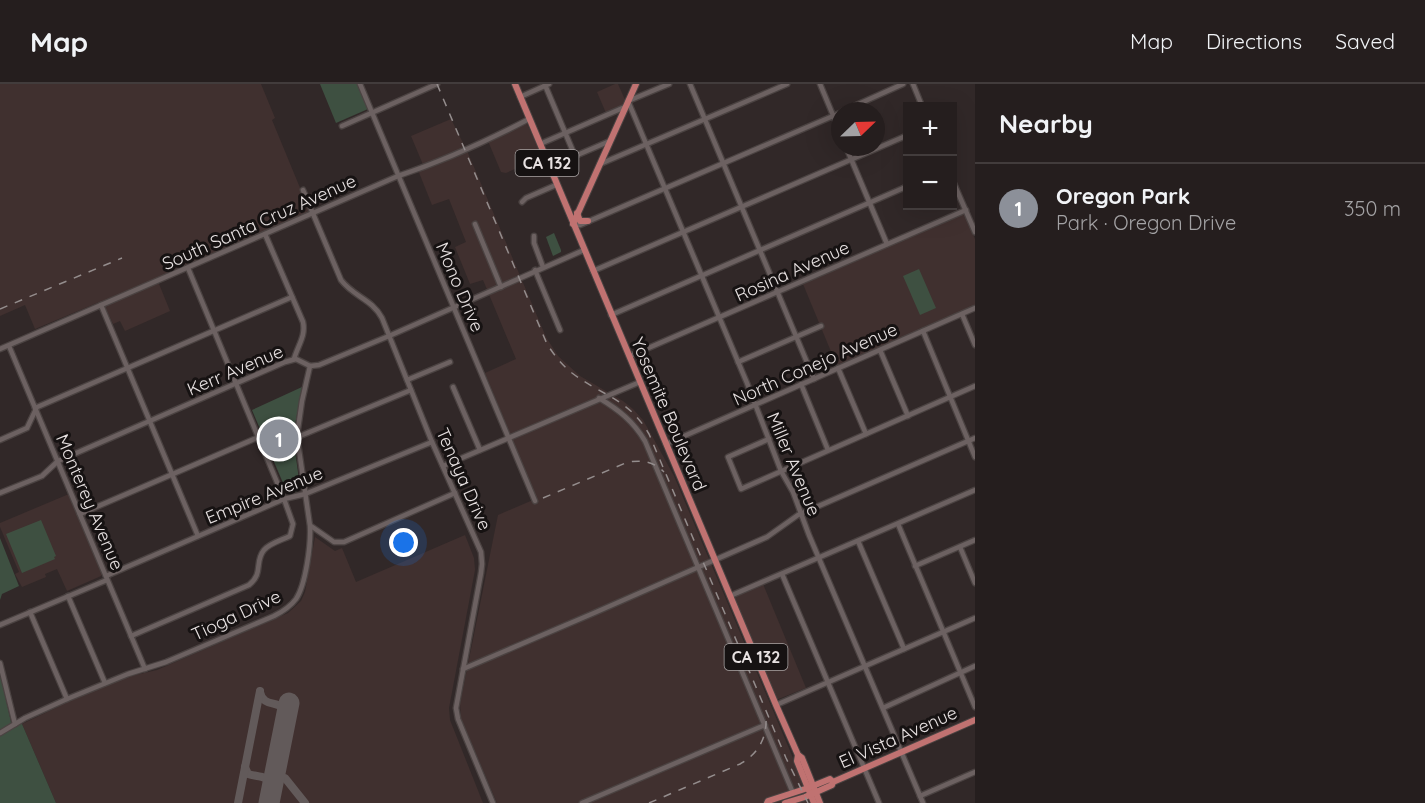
<!DOCTYPE html>
<meta charset="utf-8">
<style>
:root{--surface:#251e1e;--page:#2d2727;--text:#f1f3f6;--muted:#a3a2a4;--line:#423c3c;--accent:#8c9099}
body{margin:0;font-family:Quicksand,sans-serif;background:var(--page);color:var(--text)}
.controls{position:absolute;right:18px;top:18px;display:grid;overflow:hidden;border-radius:0px;box-shadow:0 6px 24px #0002}
.controls button{width:54px;height:54px;display:grid;place-items:center;padding:0;border:0;border-bottom:2px solid var(--line);background:var(--surface);color:var(--text);font:30px sans-serif}
.compass{position:absolute;left:831px;top:18px;width:54px;height:54px;border-radius:50%;background:var(--surface);box-shadow:0 6px 24px #0002;rotate:67deg}
.you{position:absolute;left:404px;top:459px;width:21px;height:21px;margin:-15px;border:4px solid #fff;border-radius:50%;background:#1a73e8;box-shadow:0 0 0 9px #1a73e833}
.badge{display:grid;place-items:center;width:39px;height:39px;border-radius:50%;background:var(--accent);color:#fff;font-size:20px;font-weight:700}
.pin{position:absolute;translate:-50% -50%;border:3px solid #fff;box-shadow:0 2px 6px #0006}
.list{margin:0;padding:0;list-style:none}
h2{display:flex;justify-content:space-between;align-items:center;height:78px;margin:0;padding:0 24px;font-size:26px}
h2 small{font-size:20px;font-weight:400;color:var(--muted)}
.list li{display:grid;grid-template-columns:39px 1fr auto;gap:18px;align-items:center;box-sizing:border-box;height:90px;padding:0 24px;border-top:2px solid var(--line)}
.list b{display:block;font-size:22px;white-space:nowrap}
.list p{margin:0;font-size:20px;white-space:nowrap;color:var(--muted)}
.list em{font-size:20px;font-style:normal;color:var(--muted)}
.map{position:relative;flex:none;width:975px;height:719px;overflow:hidden}
header{display:flex;align-items:center;gap:36px;box-sizing:border-box;height:84px;padding:0 30px;background:var(--surface);border-bottom:2px solid var(--line)}
header strong{font-size:28px}
nav{display:flex;gap:33px;margin-inline-start:auto;font-size:21px}
main{display:flex}
aside{flex:1;background:var(--surface)}
.map>svg:first-child{display:block}
.built{fill:#40302f}
.green{fill:#3e5041}
.lines{fill:none;stroke-linecap:round;stroke-linejoin:round}
.taxiway{stroke:#625a5a;stroke-width:8}
.runway{stroke:#625a5a;stroke-width:21}
.minor-casing{stroke:#4b4342;stroke-width:7}
.major-casing{stroke:#4b4342;stroke-width:8}
.minor{stroke:#6c6161;stroke-width:4.5}
.major{stroke:#c07271;stroke-width:6}
.rail{stroke:#948d8d;stroke-width:1.5;stroke-dasharray:8 8;stroke-linecap:butt}
.labels{text-anchor:middle;dominant-baseline:central;stroke-width:6;stroke-linejoin:round;paint-order:stroke}
.shield{fill:#161212;stroke:#a9a4a4;stroke-width:1.5}
.shield-label{font-size:16px;font-weight:bold;fill:#e8e2e2}
.street-label{font-size:18px;fill:#e8e2e2;stroke:#161212}
</style>
<header>
<strong>Map</strong>
<nav><a>Map</a><a>Directions</a><a>Saved</a></nav>
</header>
<main>
<div class="map">
<svg width="975" height="719" viewBox="0 0 975 719">
<rect width="100%" height="100%" fill="#312828"/>
<!-- built -->
<g class="built">
<path d="M0,0H261L275,34L272,36L310,128L157,195L170,227L125,247L120,237L113,240L102,217L35,245L25,221L0,232Z"/>
<path d="M615,0H618L626,18L624,21L606,29L597,8Z"/>
<path d="M451,35L468,69L546,253L558,272L580,292L623,317L633,325L643,336L651,350L674,392L812,719H497L461,635L460,620L498,431L533,416L507,355L511,353L485,289L516,275L483,196L470,200L455,163L466,158L449,115L432,121L418,86L424,83L411,52Z"/>
<path d="M527,39L542,73L506,89L501,88L488,57Z"/>
<path d="M962,130L965,131L975,155V222L837,282L803,200Z"/>
<path d="M69,410L102,490L101,492L67,507L57,485L45,490L46,493L22,503L15,490L19,488L0,443V439Z"/>
<path d="M465,451L474,474L475,486L449,624L450,636L483,719H56L22,640L68,618L106,601L131,592L157,586L288,529L301,517L305,508L315,453L335,467L342,464L356,498Z"/>
<path d="M763,500L806,604L776,616L733,513Z"/>
</g>
<!-- green -->
<g class="green">
<path d="M320,0H358L368,25L336,39Z"/>
<path d="M554,149L561,166V168L553,172L546,153Z"/>
<path d="M919,185L936,224L920,231L903,192Z"/>
<path d="M302,303L293,352L300,403L298,407L289,409L286,406L252,326Z"/>
<path d="M41,436L56,472L54,473L55,475L22,489L6,450Z"/>
<path d="M0,454L19,502L2,510L0,516Z"/>
<path d="M0,590L11,638L22,640L56,719H0Z"/>
</g>
<g class="lines">
<!-- taxiway -->
<g class="taxiway">
<path d="M260,608C264,627 284,612 286,633"/>
<path d="M245,683L248,690C257,693 269,691 272,702L277,694H285L305,719"/>
<path d="M238,719L260,607"/>
</g>
<!-- runway -->
<path class="runway" d="M269,719L289,619"/>
<!-- minor casing -->
<g class="minor-casing">
<g id="minor">
<path d="M360,0L535,417"/>
<path d="M669,0L628,17L747,299L781,387L793,408L809,451L923,719"/>
<path d="M690,0L814,295"/>
<path d="M820,0L840,48"/>
<path d="M913,0L922,22"/>
<path d="M545,1L575,72L610,57"/>
<path d="M520,13L549,0"/>
<path d="M843,27L903,0"/>
<path d="M342,42L437,0"/>
<path d="M540,60L625,23"/>
<path d="M846,63L887,160"/>
<path d="M600,80L787,0"/>
<path d="M952,95L975,148"/>
<path d="M303,106L341,196C354,213 372,215 382,234L432,358L481,468L482,480L481,489L456,624L458,635L493,719"/>
<path d="M522,118L526,114L556,101"/>
<path d="M475,140L501,203"/>
<path d="M573,140L580,141L840,29"/>
<path d="M265,150L303,238C306,252 298,261 294,275"/>
<path d="M534,152V159L543,183"/>
<path d="M535,186L560,246"/>
<path d="M593,187L908,51"/>
<path d="M101,221L198,452"/>
<path d="M962,230L975,261"/>
<path d="M611,231L908,102"/>
<path d="M923,247L975,373"/>
<path d="M9,262L145,585"/>
<path d="M0,265L398,92C443,77 487,57 529,35"/>
<path d="M880,266L908,332"/>
<path d="M630,272L966,126"/>
<path d="M738,278L821,242"/>
<path d="M838,284L866,350"/>
<path d="M407,296L450,278"/>
<path d="M801,300L828,366"/>
<path d="M453,303L480,366"/>
<path d="M599,314C619,326 633,337 645,357L793,709"/>
<path d="M35,324L292,213"/>
<path d="M297,352H300L411,306"/>
<path d="M769,355L728,373L741,405L975,302"/>
<path d="M0,356L27,344L36,325"/>
<path d="M666,360L975,224"/>
<path d="M443,382L640,298"/>
<path d="M0,409L42,392L58,377L285,278L296,275L310,282L319,281L389,252L584,166"/>
<path d="M80,430L259,353"/>
<path d="M898,440L975,623"/>
<path d="M311,442L334,458H344L455,409"/>
<path d="M858,457L904,565"/>
<path d="M960,463L975,499"/>
<path d="M915,482L975,456"/>
<path d="M782,490L879,719"/>
<path d="M106,492L284,415L305,410L432,358"/>
<path d="M68,512L105,599"/>
<path d="M730,512L975,406"/>
<path d="M30,528L67,615"/>
<path d="M0,541L107,496"/>
<path d="M131,552L249,501C264,489 254,478 264,466C270,459 282,456 290,452L293,440L284,415L188,184"/>
<path d="M0,579L15,640"/>
<path d="M463,585L594,529L767,453L798,431L975,354"/>
<path d="M776,621L975,534"/>
<path d="M883,624L975,582"/>
<path d="M0,649L25,634L67,615L128,590L166,578L274,532C282,528 290,523 296,515C306,500 311,460 310,442L297,352L302,317L310,282"/>
<path d="M920,712L975,688"/>
<path d="M582,719L765,641"/>
</g>
</g>
<!-- major casing -->
<g class="major-casing">
<g id="major">
<path d="M515,0L776,621L798,671L802,674L820,719"/>
<path d="M577,129L580,137H588"/>
<path d="M573,140L636,0"/>
<path d="M798,671L797,677L814,719"/>
<path d="M767,719L768,717L808,704L830,695L833,698"/>
<path d="M785,719L805,713L832,701L833,698L975,636"/>
</g>
</g>
<!-- minor -->
<use href="#minor" class="minor"/>
<!-- major -->
<use href="#major" class="major"/>
<!-- rail -->
<g class="rail">
<path d="M437,0L547,260C554,271 562,281 572,289C602,312 628,314 649,350L786,674L808,719"/>
<path d="M0,225L122,174"/>
<path d="M543,414L628,378C643,376 653,377 664,388"/>
<path d="M649,719L740,680C758,670 767,654 766,634"/>
</g>
</g>
<g class="labels">
<!-- shield labels -->
<g class="shield">
<rect x="515.5" y="66" width="63" height="26" rx="4.5"/>
<rect x="724.5" y="560" width="63" height="26" rx="4.5"/>
</g>
<g class="shield-label">
<text x="547" y="79">CA 132</text>
<text x="756" y="573">CA 132</text>
</g>
<!-- street labels -->
<g class="street-label">
<text transform="translate(259 138) rotate(-24)">South Santa Cruz Avenue</text>
<text transform="translate(792 187) rotate(-24)">Rosina Avenue</text>
<text transform="translate(460 203) rotate(67)">Mono Drive</text>
<text transform="translate(815 280) rotate(-24)">North Conejo Avenue</text>
<text transform="translate(235 286) rotate(-23)">Kerr Avenue</text>
<text transform="translate(669 330) rotate(67)">Yosemite Boulevard</text>
<text transform="translate(794 380) rotate(67)">Miller Avenue</text>
<text transform="translate(464 395) rotate(66)">Tenaya Drive</text>
<text transform="translate(264 411) rotate(-22)">Empire Avenue</text>
<text transform="translate(90 418) rotate(67)">Monterey Avenue</text>
<text transform="translate(236 531) rotate(-25)">Tioga Drive</text>
<text transform="translate(898 653) rotate(-24)">El Vista Avenue</text>
</g>
</g>
</svg>
<div class="controls">
<button>+</button>
<button>−</button>
</div>
<svg class="compass" viewBox="-18 -18 36 36"><path d="M0-13l5 13h-10z" fill="#e53935"/><path d="M0 13l5-13h-10z" fill="#a3a2a4"/></svg>
<div class="you"></div>
<div class="pin badge" style="left:279px;top:355px">1</div>
</div>
<aside>
<h2>Nearby<small></small></h2>
<ul class="list">
<li><span class="badge">1</span><div><b>Oregon Park</b><p>Park · Oregon Drive</p></div><em>350 m</em></li>
</ul>
</aside>
</main>
